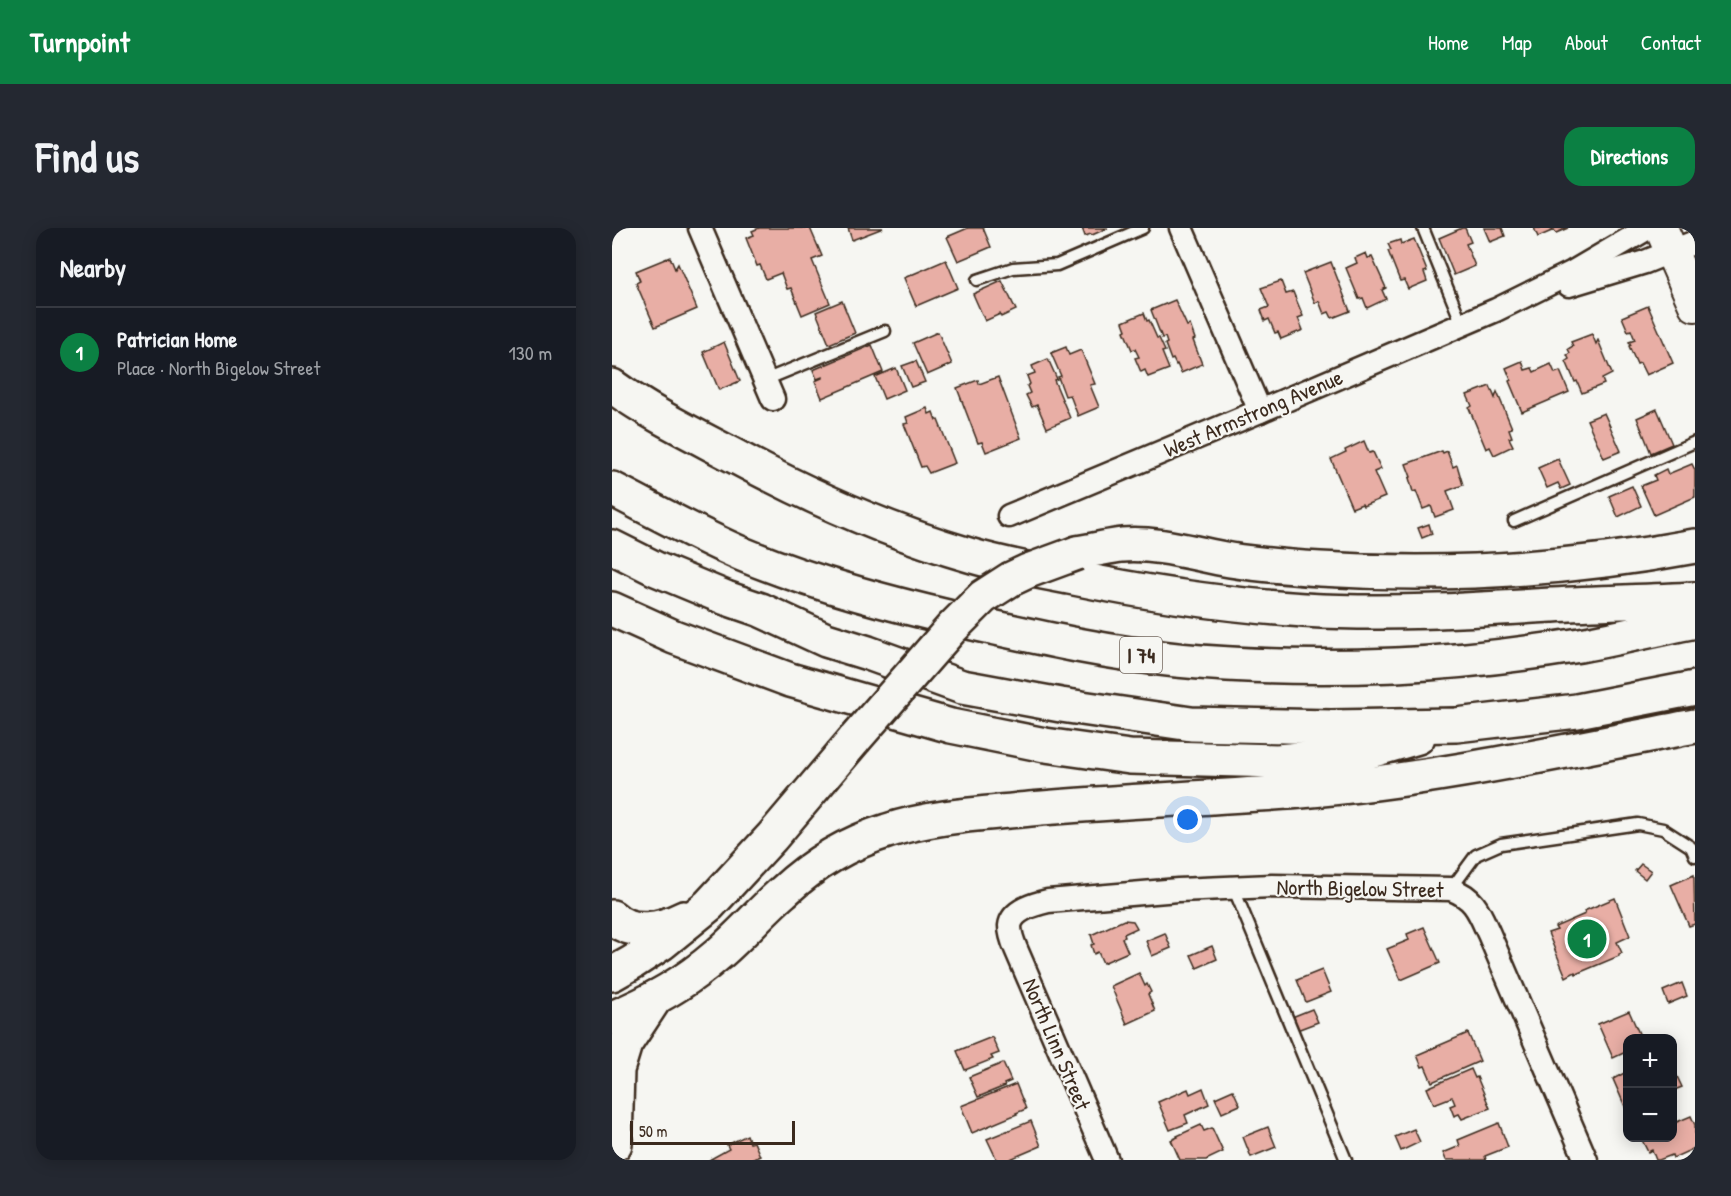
<!DOCTYPE html>
<meta charset="utf-8">
<style>
:root{--surface:#171b24;--page:#242831;--text:#f1f3f6;--muted:#9ea1a6;--line:#363941;--accent:#0b8043}
body{margin:0;font-family:"Patrick Hand",sans-serif;background:var(--page);color:var(--text)}
.controls{position:absolute;right:18px;bottom:18px;display:grid;overflow:hidden;border-radius:12px;box-shadow:0 3px 15px #0003}
.controls button{width:54px;height:54px;display:grid;place-items:center;padding:0;border:0;border-bottom:2px solid var(--line);background:var(--surface);color:var(--text);font:30px sans-serif}
.scale{position:absolute;left:18px;bottom:15px;width:165px;box-sizing:border-box;padding-left:6px;border:3px solid #3b2a1e;border-top:0;font-size:16px;line-height:21px;white-space:nowrap;color:#3b2a1e;-webkit-text-stroke:4px #f6f6f2;paint-order:stroke}
.you{position:absolute;left:576px;top:592px;width:21px;height:21px;margin:-15px;border:4px solid #fff;border-radius:50%;background:#1a73e8;box-shadow:0 0 0 9px #1a73e833}
.badge{display:grid;place-items:center;width:39px;height:39px;border-radius:50%;background:var(--accent);color:#fff;font-size:20px;font-weight:700}
.pin{position:absolute;translate:-50% -50%;border:3px solid #fff;box-shadow:0 2px 6px #0006}
.list{margin:0;padding:0;list-style:none}
h2{display:flex;justify-content:space-between;align-items:center;height:78px;margin:0;padding:0 24px;font-size:26px}
h2 small{font-size:20px;font-weight:400;color:var(--muted)}
.list li{display:grid;grid-template-columns:39px 1fr auto;gap:18px;align-items:center;box-sizing:border-box;height:90px;padding:0 24px;border-top:2px solid var(--line)}
.list b{display:block;font-size:22px;white-space:nowrap}
.list p{margin:0;font-size:20px;white-space:nowrap;color:var(--muted)}
.list em{font-size:20px;font-style:normal;color:var(--muted)}
.map{position:relative;flex:none;width:1083px;height:932px;overflow:hidden;border-radius:18px}
header{display:flex;align-items:center;gap:36px;box-sizing:border-box;height:84px;padding:0 30px;background:var(--accent);color:#fff}
header strong{font-size:28px}
nav{display:flex;gap:33px;margin-inline-start:auto;font-size:21px}
.intro{display:flex;align-items:center;justify-content:space-between;box-sizing:border-box;height:144px;padding:0 36px}
h1{margin:0;font-size:42px}
.button{padding:15px 27px;border-radius:18px;background:var(--accent);color:#fff;font-size:21px;font-weight:700}
main{display:flex;gap:36px;padding:0 36px}
aside{flex:1;background:var(--surface);border-radius:18px;box-shadow:0 3px 15px #0003}
.map>svg:first-child{display:block}
.building{fill:#e8aea5;stroke:#3b2a1e;stroke-width:1.5}
.lines{fill:none;stroke-linecap:round;stroke-linejoin:round}
.lane-casing{stroke:#3b2a1e;stroke-width:15}
.street-casing{stroke:#3b2a1e;stroke-width:27}
.secondary-casing{stroke:#3b2a1e;stroke-width:36}
.highway-casing{stroke:#3b2a1e;stroke-width:38}
.lane{stroke:#f6f6f2;stroke-width:10}
.street{stroke:#f6f6f2;stroke-width:22}
.secondary{stroke:#f6f6f2;stroke-width:32}
.highway{stroke:#f6f6f2;stroke-width:33}
.highway-bridge-casing{stroke:#3b2a1e;stroke-width:38;stroke-linecap:butt}
.highway-bridge{stroke:#f6f6f2;stroke-width:33}
.labels{text-anchor:middle;dominant-baseline:central;stroke-width:4.5;stroke-linejoin:round;paint-order:stroke}
.shield{fill:#f6f6f2;stroke:#73675e;stroke-width:1.5}
.shield-label{font-size:21px;font-weight:bold;fill:#3b2a1e}
.street-label{font-size:22px;fill:#3b2a1e;stroke:#f6f6f2}
</style>
<header>
<strong>Turnpoint</strong>
<nav><a>Home</a><a>Map</a><a>About</a><a>Contact</a></nav>
</header>
<div class="intro"><h1>Find us</h1><a class="button">Directions</a></div>
<main>
<aside>
<h2>Nearby<small></small></h2>
<ul class="list">
<li><span class="badge">1</span><div><b>Patrician Home</b><p>Place · North Bigelow Street</p></div><em>130 m</em></li>
</ul>
</aside>
<div class="map">
<svg width="1083" height="932" viewBox="0 0 1083 932">
<rect width="100%" height="100%" fill="#f6f6f2"/>
<filter id="ink" filterUnits="userSpaceOnUse"><feTurbulence type="fractalNoise" baseFrequency=".0167" numOctaves="2"/><feDisplacementMap in="SourceGraphic" scale="12" xChannelSelector="R" yChannelSelector="G"/><feConvolveMatrix kernelMatrix="1 2 1 2 8 2 1 2 1" color-interpolation-filters="sRGB"/></filter>
<g filter="url(#ink)">
<!-- building -->
<g class="building">
<path d="M147,0H198L210,28L200,32L218,75L190,87L179,60L175,61L169,45L154,51L148,37L145,38L134,10L142,7L140,3Z"/>
<path d="M236,0H271L240,12Z"/>
<path d="M356,0H371L379,19L346,33L335,9Z"/>
<path d="M470,0H496L480,7L479,6L473,8Z"/>
<path d="M850,0H853L859,14L854,16L863,38L842,47L827,10Z"/>
<path d="M872,0H890L893,8L878,14Z"/>
<path d="M922,0H956L944,5L942,2L926,9Z"/>
<path d="M802,11L815,43L812,44L815,53L796,61L792,52L788,53L776,23L779,22L776,16L788,12L789,16Z"/>
<path d="M754,25L756,30L760,29L774,60L770,62L774,71L755,80L751,70L747,71L734,40L745,35L743,30Z"/>
<path d="M58,29L63,41L66,36L85,81L43,99L24,55L28,53L24,43Z"/>
<path d="M334,32L346,60L304,78L292,50Z"/>
<path d="M719,34L738,83L720,90L717,84L712,86L707,73L703,75L691,45Z"/>
<path d="M390,53L404,82L389,89L388,86L373,93L361,66Z"/>
<path d="M669,53L674,66L681,64L691,88L686,90L691,102L669,111L666,104L663,105L657,91L653,93L649,82L657,79L649,60Z"/>
<path d="M563,72L575,98L578,97L583,111L581,112L590,136L569,145L565,136L564,137L561,131L559,132L553,116L555,115L553,109L550,110L539,82Z"/>
<path d="M230,73L243,105L217,116L204,84Z"/>
<path d="M1036,78L1061,135L1034,147L1028,135L1025,136L1017,118L1019,117L1017,114L1023,112L1019,102L1016,103L1010,89Z"/>
<path d="M532,85L535,93L537,92L545,110H547L553,123L550,124L557,141L536,149L533,142L529,144L523,130L527,129L523,121L520,122L512,103L514,102L511,94Z"/>
<path d="M326,104L340,136L315,147L301,115Z"/>
<path d="M980,106L984,116L986,112L1000,146L990,151L992,156L970,165L965,153L963,154L954,133L957,131L955,127L958,125L956,121L961,118L959,114Z"/>
<path d="M112,114L128,153L107,162L91,124Z"/>
<path d="M260,117L271,144L210,170L203,153L210,150V149L205,151L201,142Z"/>
<path d="M454,119L457,127L469,122L483,156L478,157L487,179L466,188L458,167L453,168L446,149L449,148L439,125Z"/>
<path d="M436,131L445,151L442,152L458,190L435,200L425,177L420,179L414,167L418,165L415,158L418,156L415,148L423,145L420,138Z"/>
<path d="M304,133L313,154L299,159L290,138Z"/>
<path d="M910,133L913,142L920,140L922,144L939,136L943,145L948,143L957,164L910,184L897,153L899,152L894,140Z"/>
<path d="M284,140L293,162L272,171L263,149Z"/>
<path d="M386,149L409,210L374,224L370,214L366,215L345,160L366,152L367,156Z"/>
<path d="M878,158L883,170L885,164L900,200L897,201L900,209L897,210L901,218L882,227L878,219L874,221L857,180L860,178L855,167Z"/>
<path d="M315,180L317,186L321,184L324,192H326L343,235L317,245L313,238L309,239L292,196L296,195L294,189Z"/>
<path d="M1045,181L1060,216L1039,225L1025,190Z"/>
<path d="M992,185L1009,223L992,230L975,192Z"/>
<path d="M752,213L757,225L761,224L769,241L762,244L773,269L751,278L750,276L740,280L719,231L734,224L733,222Z"/>
<path d="M830,223L831,225L835,223L841,239L845,237L851,257L835,263L842,282L823,289L819,278L811,281L804,263L801,264L797,250L799,249L794,236Z"/>
<path d="M946,231L958,257L949,261L946,255L935,260L926,240Z"/>
<path d="M1080,236L1083,242V269L1042,287L1029,258L1044,252L1042,247L1054,241L1056,246Z"/>
<path d="M1020,258L1029,278L1006,289L997,268Z"/>
<path d="M817,296L820,306L810,310L806,300Z"/>
<path d="M1029,636L1039,643L1033,651L1023,643Z"/>
<path d="M1082,647L1083,696L1077,698L1059,657Z"/>
<path d="M1003,670L1018,708L1005,714L1010,725L1007,726V728L964,746L963,744L954,749L936,705L945,702L943,699L973,686L972,683Z"/>
<path d="M512,692L521,693L525,700L512,706L513,709L510,710L516,724L491,735L486,724L482,726L479,717L482,716L479,707Z"/>
<path d="M812,699L828,735L789,752L775,721L797,712L795,706Z"/>
<path d="M553,705L559,720L540,728L534,713Z"/>
<path d="M600,718L605,731L585,740L579,727Z"/>
<path d="M710,742L719,764L694,774L685,752Z"/>
<path d="M527,745L533,758L535,756L539,764L536,766L543,783L515,796L499,758Z"/>
<path d="M1070,755L1075,768L1056,776L1051,763Z"/>
<path d="M700,781L706,794L685,802L680,789Z"/>
<path d="M1017,783L1029,810H1016V823L1001,830L986,796Z"/>
<path d="M856,805L868,833L820,854L813,838L810,839L805,827Z"/>
<path d="M380,809L387,825L379,828L381,831L353,842L345,823Z"/>
<path d="M391,835L399,853L392,856L393,858L366,869L357,849Z"/>
<path d="M859,841L863,850L865,849L878,880L850,891L847,886L842,888L838,878L843,876L840,869L822,876L815,860Z"/>
<path d="M1060,842H1062L1070,859L1060,863Z"/>
<path d="M1016,843V881H1014L1001,851Z"/>
<path d="M404,856L414,881L404,885L405,886L360,905L349,878Z"/>
<path d="M591,860L597,876L573,887L576,895L558,902L546,874L576,861L578,866Z"/>
<path d="M621,862L628,877L610,885L603,870Z"/>
<path d="M1079,888L1083,897V920L1061,930L1060,927L1047,932H1044L1040,922L1036,924L1029,910H1060V896Z"/>
<path d="M419,893L429,918L396,932H385L375,911Z"/>
<path d="M887,895L896,919L873,928L874,932H834L831,925L848,918L846,912Z"/>
<path d="M589,897L592,903L600,900L611,924L594,932H568L559,912L566,909L565,908Z"/>
<path d="M656,899L664,919L639,929L631,909Z"/>
<path d="M802,901L808,914L789,923L783,909Z"/>
<path d="M135,907L138,915L142,914L148,928L139,932H97L117,921L115,917Z"/>
</g>
<g class="lines">
<!-- lane casing -->
<g class="lane-casing">
<g id="lane">
<path d="M811,0L850,96"/>
<path d="M365,52L401,40L445,37L531,0"/>
<path d="M153,152L273,103"/>
<path d="M902,293L1083,214"/>
<path d="M621,659L734,932"/>
<path d="M839,661L864,627L889,616L1026,596L1051,601L1079,619L1083,628"/>
</g>
</g>
<!-- street casing -->
<g class="street-casing">
<g id="street">
<path d="M88,0L161,171"/>
<path d="M569,0L648,183"/>
<path d="M957,57L1033,34L1083,14"/>
<path d="M397,288L648,183L884,82L961,44L1036,0"/>
<path d="M495,932L404,721C401,714 398,705 398,698C400,682 423,676 436,673L566,662L660,658L839,661C863,670 867,684 877,706L974,932"/>
</g>
</g>
<!-- secondary casing -->
<g class="secondary-casing">
<path id="secondary" d="M1049,0L1083,77"/>
</g>
<!-- highway casing -->
<g class="highway-casing">
<g id="highway">
<path d="M0,158C40,187 85,208 128,231C201,270 278,304 357,327C390,337 424,343 457,349C535,365 613,377 692,382C776,387 858,382 941,377C989,374 1036,374 1083,371"/>
<path d="M0,261C43,283 86,307 130,326C205,357 283,377 361,395C429,410 496,425 565,432C637,439 711,440 784,437C845,434 907,427 968,417C1006,410 1045,401 1083,393"/>
<path d="M0,319L44,341L114,370L149,382L214,412L256,425L350,459L449,477L579,496L719,499L844,497L965,483L1083,460"/>
<path d="M465,325C480,322 495,319 510,317C546,314 583,326 618,332C648,337 678,339 708,341C833,349 960,341 1083,318"/>
<path d="M0,381L62,409L178,452L339,498L433,517L518,529L665,533L748,526L806,509"/>
<path d="M0,689C19,708 50,701 72,690"/>
<path d="M0,746L21,734L50,715L97,677L160,609L243,511"/>
<path d="M0,790C37,775 74,754 104,728C128,708 148,684 171,664C201,636 236,615 275,603C320,588 370,586 418,581C508,573 599,570 689,563C822,552 952,523 1083,498"/>
<path d="M3,916L5,842L13,816L44,769"/>
</g>
</g>
<!-- lane -->
<use href="#lane" class="lane"/>
<!-- street -->
<use href="#street" class="street"/>
<!-- secondary -->
<use href="#secondary" class="secondary"/>
<!-- highway -->
<use href="#highway" class="highway"/>
<!-- highway-bridge casing -->
<g class="highway-bridge-casing">
<path id="highway-bridge" d="M243,511L339,401L371,369L399,351L416,343L465,325"/>
</g>
<!-- highway-bridge -->
<use href="#highway-bridge" class="highway-bridge"/>
</g>
</g>
<g class="labels">
<!-- shield labels -->
<rect class="shield" x="508" y="409" width="42" height="36" rx="4.5"/>
<g class="shield-label">
<text x="529" y="427">I 74</text>
</g>
<!-- street labels -->
<g class="street-label">
<text transform="translate(641 185) rotate(-23)">West Armstrong Avenue</text>
<text transform="translate(748 660) rotate(1)">North Bigelow Street</text>
<text transform="translate(445 816) rotate(67)">North Linn Street</text>
</g>
</g>
</svg>
<div class="controls">
<button>+</button>
<button>−</button>
</div>
<div class="scale">50 m</div>
<div class="you"></div>
<div class="pin badge" style="left:975px;top:711px">1</div>
</div>
</main>
